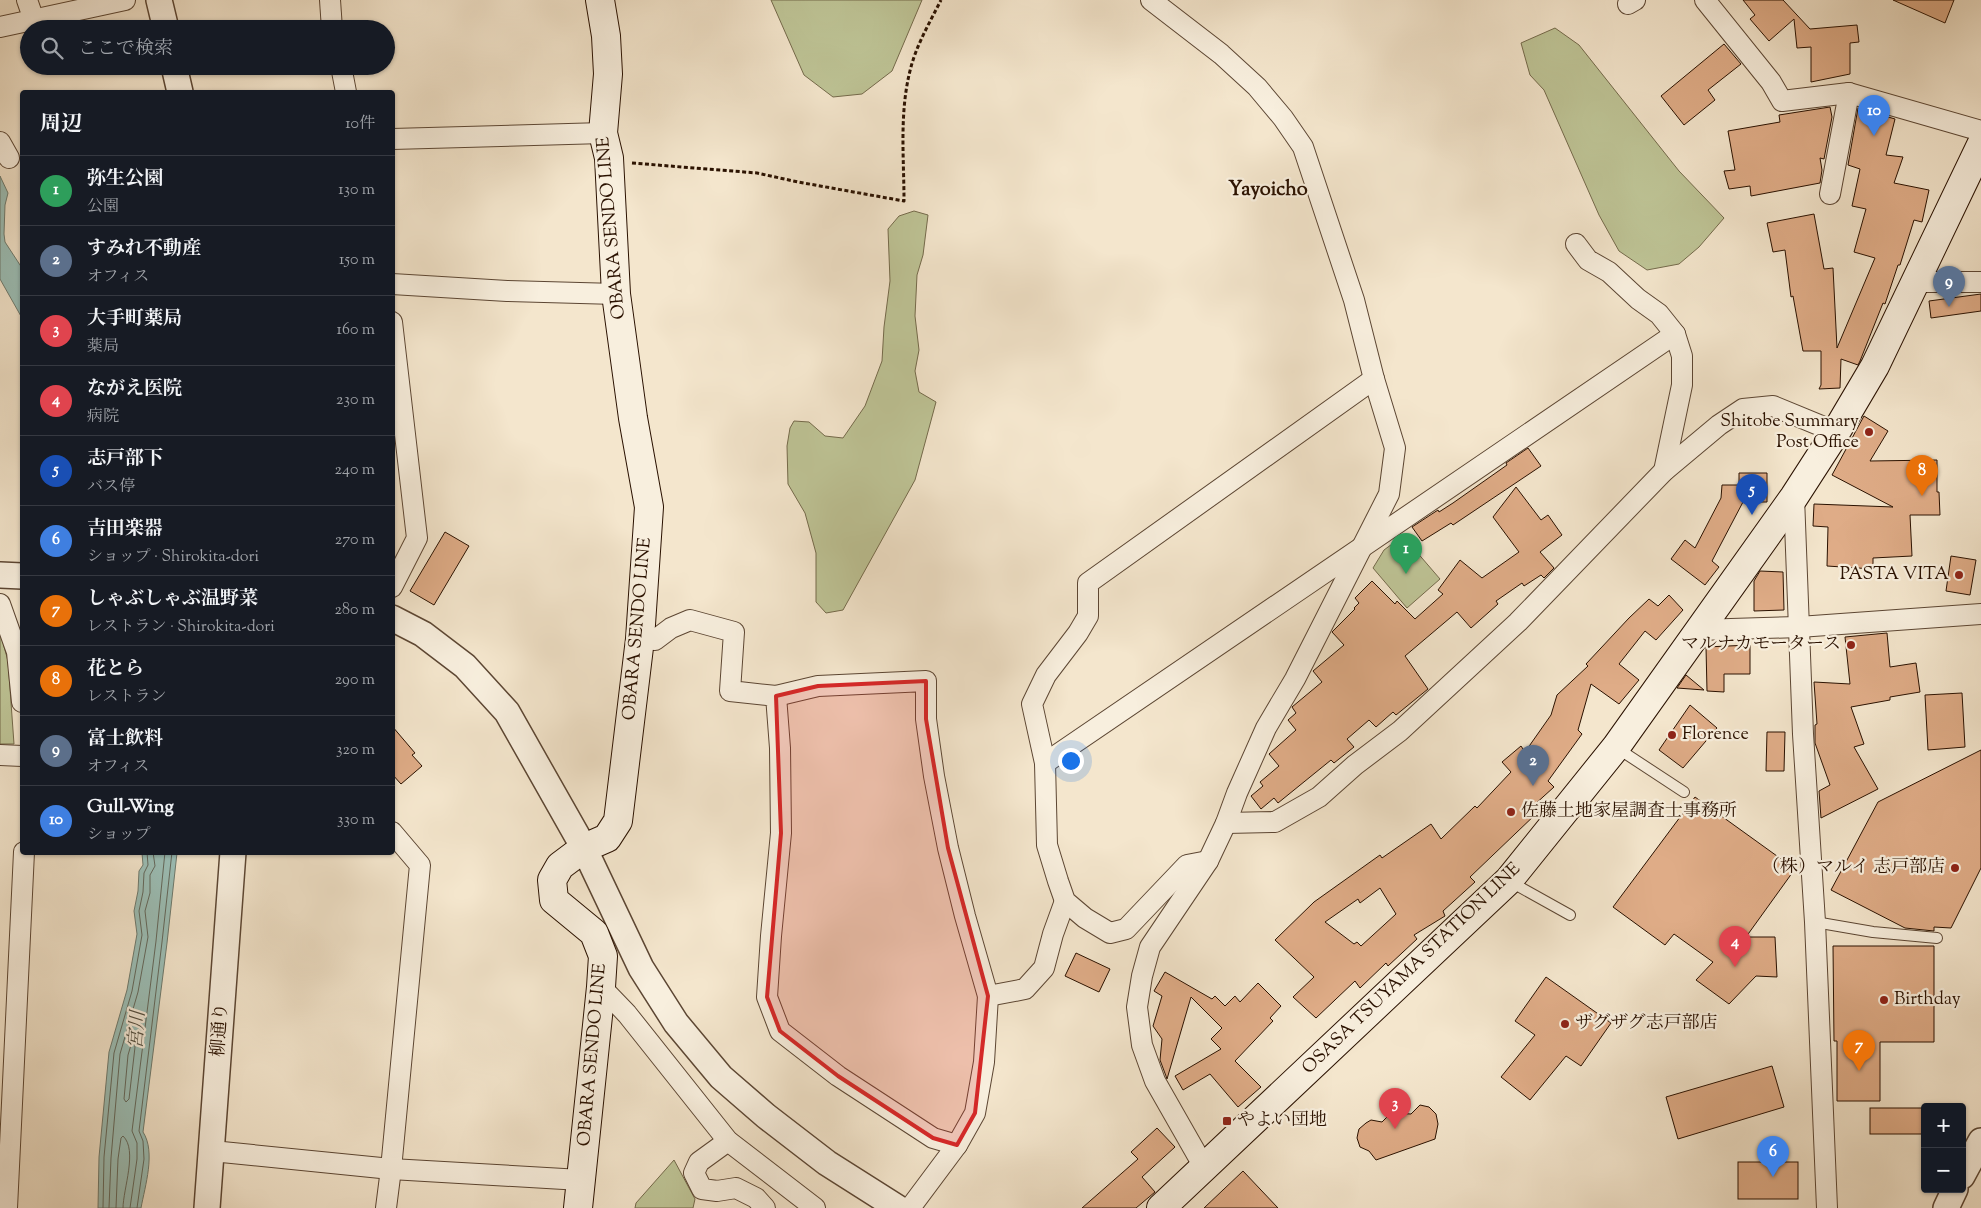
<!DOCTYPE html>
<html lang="ja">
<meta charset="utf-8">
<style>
:root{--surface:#171b24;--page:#242831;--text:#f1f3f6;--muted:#9ea1a6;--line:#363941;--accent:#c59692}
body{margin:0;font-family:"Sorts Mill Goudy","Noto Serif JP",serif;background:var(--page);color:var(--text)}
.controls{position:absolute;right:15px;bottom:15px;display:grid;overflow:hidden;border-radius:5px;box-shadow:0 1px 4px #0004}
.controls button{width:45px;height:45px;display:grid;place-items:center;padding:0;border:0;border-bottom:1px solid var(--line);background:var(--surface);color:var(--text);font:25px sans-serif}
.you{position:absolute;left:1070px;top:760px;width:18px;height:18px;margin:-12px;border:4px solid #fff;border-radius:50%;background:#1a73e8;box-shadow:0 0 0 8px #1a73e833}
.badge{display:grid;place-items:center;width:32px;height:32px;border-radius:50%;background:var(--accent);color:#fff;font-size:16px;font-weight:700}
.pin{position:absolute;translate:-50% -41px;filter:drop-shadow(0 1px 2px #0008)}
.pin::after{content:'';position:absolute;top:26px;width:18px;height:15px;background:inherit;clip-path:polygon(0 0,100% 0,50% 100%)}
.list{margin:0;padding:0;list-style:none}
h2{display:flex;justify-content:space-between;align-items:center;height:65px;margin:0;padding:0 20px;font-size:21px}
h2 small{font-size:16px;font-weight:400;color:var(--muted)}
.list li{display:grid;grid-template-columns:32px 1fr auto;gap:15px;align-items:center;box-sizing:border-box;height:70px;padding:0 20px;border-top:1px solid var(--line)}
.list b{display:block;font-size:19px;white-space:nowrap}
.list p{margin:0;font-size:16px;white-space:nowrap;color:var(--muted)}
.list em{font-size:16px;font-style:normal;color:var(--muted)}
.icon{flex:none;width:28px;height:28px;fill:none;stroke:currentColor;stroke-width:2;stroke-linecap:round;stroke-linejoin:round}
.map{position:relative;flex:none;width:1981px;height:1208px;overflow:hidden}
.search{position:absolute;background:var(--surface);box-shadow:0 1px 4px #0004;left:20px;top:20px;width:375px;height:55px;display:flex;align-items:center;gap:12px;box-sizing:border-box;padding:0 18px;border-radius:28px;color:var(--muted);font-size:19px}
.panel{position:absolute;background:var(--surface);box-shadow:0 1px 4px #0004;left:20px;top:90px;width:375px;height:765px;border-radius:5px}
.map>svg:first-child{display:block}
.green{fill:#bec496;stroke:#746a4b}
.water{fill:#9cc0b8;stroke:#6e7a6e}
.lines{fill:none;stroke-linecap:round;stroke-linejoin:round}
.shore{stroke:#63685c;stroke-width:1}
.building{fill:#dfac87;stroke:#2a1100;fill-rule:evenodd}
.service-casing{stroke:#5c4633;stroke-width:12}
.minor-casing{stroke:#5c4633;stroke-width:22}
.tertiary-casing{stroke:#5c4633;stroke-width:28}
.secondary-casing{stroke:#2a1100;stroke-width:30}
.path{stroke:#2a1100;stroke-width:3;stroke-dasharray:4 2.5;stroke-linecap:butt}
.service{stroke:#f8efde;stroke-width:10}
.minor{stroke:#f8efde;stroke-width:20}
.tertiary{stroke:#f8efde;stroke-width:25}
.secondary{stroke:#f8efde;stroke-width:28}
.marked{fill:#d62828;fill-opacity:0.2;stroke:#d62828;stroke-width:4;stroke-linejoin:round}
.poi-dot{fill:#8f2418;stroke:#f8efde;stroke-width:2}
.labels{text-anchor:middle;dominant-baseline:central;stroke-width:4.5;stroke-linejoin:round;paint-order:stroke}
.street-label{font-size:18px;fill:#2a1100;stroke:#f8efde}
.poi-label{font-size:18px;fill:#2a1100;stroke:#f8efde;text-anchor:start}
.water-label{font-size:19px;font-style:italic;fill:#524e40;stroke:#f8efde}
.quarter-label{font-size:20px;font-weight:bold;fill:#2a1100;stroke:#f8efde}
</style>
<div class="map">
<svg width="1981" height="1208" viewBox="0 0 1981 1208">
<rect width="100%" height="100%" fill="#f4e6cd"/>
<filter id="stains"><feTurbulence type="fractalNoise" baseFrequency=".004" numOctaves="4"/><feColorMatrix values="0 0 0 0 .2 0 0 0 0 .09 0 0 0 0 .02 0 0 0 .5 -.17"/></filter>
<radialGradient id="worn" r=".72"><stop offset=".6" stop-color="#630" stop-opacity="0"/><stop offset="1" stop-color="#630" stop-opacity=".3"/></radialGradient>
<!-- green -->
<g class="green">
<path d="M771,0H922L892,71L862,94L833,97L804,75Z"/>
<path d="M1555,28L1579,45L1679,171L1724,218L1699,247L1679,264L1647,270L1619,251L1599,215L1544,90L1530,75L1521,43Z"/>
<path d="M914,211L928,215L923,255L917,275L915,316L919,350L915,371L919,392L936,402L915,480L843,610L826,613L816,602V553L805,513L788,484L787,446L790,428L794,421L809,422L825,436L843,438L865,406L882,361L884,327L890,281L888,229L899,216Z"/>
<path d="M1403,536L1440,579L1407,608L1373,568L1384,550Z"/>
<path d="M0,632L8,661L14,744H0Z"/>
<path d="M674,1160L695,1199L693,1208H635L636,1203Z"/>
</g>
<!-- water -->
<g class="water">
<path d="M0,176L8,193L5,205L4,234L5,242L22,268V318L0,279Z"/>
<path d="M142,853H177L167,943L143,1132C156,1152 145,1186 141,1208H98L99,1157L109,1052L127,990L137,934L134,911L138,891L139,871L143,865Z"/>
</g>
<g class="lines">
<!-- shore -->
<g class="shore">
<path d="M134,1044L135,1047L129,1099L126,1102L124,1099L128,1055L131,1045Z"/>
<path d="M103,1208L104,1157L114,1053L132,991L142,935L139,911L143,892L144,873L148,865L147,852"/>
<path d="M109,1208L111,1158L120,1054L138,992L148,937L145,911L150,893V875L155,866L153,852"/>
<path d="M116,1208L118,1159L121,1138L123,1136C138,1150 123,1189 123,1208"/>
<path d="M130,1208L137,1159V1143L132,1131L156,941L165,852"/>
<path d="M137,1208L144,1159L143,1141L139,1131L162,942L172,852"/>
</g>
</g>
<!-- building -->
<g class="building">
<path d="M1743,0H1783L1810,29L1857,25L1859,42L1850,43V74L1811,82V47L1797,48L1794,19L1769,41L1750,19L1755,15Z"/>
<path d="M1893,0H1954L1945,23Z"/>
<path d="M1724,44L1741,64L1708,90L1715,100L1684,125L1661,96Z"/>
<path d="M1830,107L1832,117L1824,159L1820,158L1822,170L1820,183L1751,196L1750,186L1729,189L1724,171L1735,170L1728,131L1780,122L1779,115Z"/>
<path d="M1858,108L1895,119L1886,155L1903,157L1894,183L1929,190L1922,222L1914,220L1900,265H1898L1885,304L1883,303L1860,361L1858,365L1841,359L1840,388L1819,389L1821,385V351H1803L1793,296L1791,297L1785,250L1773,252L1767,223L1814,214L1824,269L1833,268L1837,348L1875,258L1854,252L1866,209L1852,206L1860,169L1848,165Z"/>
<path d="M1981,294V311L1931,318L1929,301Z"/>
<path d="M1864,416L1888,431L1870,461L1937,460V492H1939L1940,515H1910L1912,556L1873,558V569L1827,566L1828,527L1813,526L1814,504L1893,507L1832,475Z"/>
<path d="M1528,448L1541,466L1453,525L1451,523L1422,541L1412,527L1438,510L1439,512L1453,503L1507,465L1506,463Z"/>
<path d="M1739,473H1767V502H1743L1712,561L1719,567L1705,585L1671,559L1685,540L1695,548L1721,498L1722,485H1739Z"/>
<path d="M1516,487L1541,520L1548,515L1562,535L1540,552L1554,568L1544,578L1541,575L1524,586L1522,583L1496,601L1498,604L1471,628L1457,612L1405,656L1428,689L1396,715L1393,712L1376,727L1369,720L1347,739L1354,747L1334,763L1331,760L1278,803L1274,798L1261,809L1251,796L1263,786L1260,782L1279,766L1269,754L1296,730L1288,720L1296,713L1292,707L1322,682L1313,671L1344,645L1332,632L1355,609L1354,608L1359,603L1355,598L1372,581L1395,604L1397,601L1415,619L1443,594L1438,590L1460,560L1482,578L1519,552L1493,517Z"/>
<path d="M445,532L469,546L434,605L410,591Z"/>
<path d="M1951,556L1976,560L1970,595L1946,591Z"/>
<path d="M1760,571L1783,572L1784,610L1754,611V581Z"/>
<path d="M1669,595L1683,610L1656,640L1645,631L1619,664L1639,680L1619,704L1591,684L1578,730L1582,734L1548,781L1554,787L1533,806L1538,812L1470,877L1475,882L1443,911L1445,916L1414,935L1417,939L1388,966L1386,963L1360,988L1355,981L1316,1018L1293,997L1314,977L1275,940L1314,902L1380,855L1382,858L1431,824L1441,839L1475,806L1477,808L1511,772L1502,762L1521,746L1525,752L1551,715L1557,695L1588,666L1586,664L1629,618L1649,599L1658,606ZM1380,888L1396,914L1361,946L1357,942L1354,944L1325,922L1358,899L1360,903Z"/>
<path d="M1887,633L1890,667L1916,663L1920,692L1890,697V700L1851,707L1864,744L1854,747L1878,789L1821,818L1819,791L1830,785L1815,743V725L1817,724L1814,682L1850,684L1845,637Z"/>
<path d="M1750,645V674H1724V692L1707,691L1706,647Z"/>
<path d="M1686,675L1704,690L1677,688Z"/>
<path d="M1962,693L1965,747L1928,750L1925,695Z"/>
<path d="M1690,705L1717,728L1683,768L1659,750Z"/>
<path d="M392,726L415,753L412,755L422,766L401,784L392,774Z"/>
<path d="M1767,732H1785L1784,771H1766Z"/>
<path d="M1981,750V868L1951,928L1934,927V931L1905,928L1831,890L1878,802Z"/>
<path d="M1695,797L1795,869L1746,937H1775L1777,977L1756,976L1729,1004L1696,980L1713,962L1674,934L1665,945L1613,907Z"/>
<path d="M1833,946H1934V1042H1880V1101H1837V1041H1834Z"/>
<path d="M1076,953L1110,969L1099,992L1065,976Z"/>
<path d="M1165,972L1212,999L1215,996L1225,1006L1235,996L1240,1002L1258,983L1281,1006L1270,1018L1273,1021L1235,1061L1261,1087L1238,1107L1210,1074L1183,1090L1175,1076L1221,1049L1211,1039L1222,1028L1191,997L1167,1079L1166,1076L1160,1060L1162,1039L1153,1026L1162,996L1154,991Z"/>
<path d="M1546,977L1611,1023L1581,1066L1566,1056L1530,1100L1501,1077L1535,1035L1515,1021Z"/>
<path d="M1772,1066L1784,1107L1678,1139L1666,1097Z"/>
<path d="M1420,1105L1429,1107L1436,1114L1438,1124L1435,1139L1376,1160L1369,1151L1360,1147L1357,1138L1358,1133L1359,1129L1366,1123L1371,1120L1382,1122L1391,1113L1411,1114Z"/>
<rect x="1870" y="1108" width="55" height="26"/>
<path d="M1157,1128L1175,1147L1142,1177L1155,1192L1136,1208H1082L1138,1159L1131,1152Z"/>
<rect x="1738" y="1162" width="60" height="37"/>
<path d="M1243,1171L1278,1208H1204Z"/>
</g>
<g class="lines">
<!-- service casing -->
<g class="service-casing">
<g id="service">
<path d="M1617,748L1684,792"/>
<path d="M1509,881L1570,915"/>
<path d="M1815,922L1873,932L1937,938"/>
</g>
</g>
<!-- minor casing -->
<g class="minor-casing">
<g id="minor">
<path d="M27,0L34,20"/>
<path d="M330,0L332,29"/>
<path d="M1151,0L1221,54L1257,87L1283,118L1303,147L1354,300L1374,379L1395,448L1389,494L1295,679L1266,728L1237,793L1226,823L1208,861L1150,947L1142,976L1137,1007L1142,1045L1155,1081L1204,1167"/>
<path d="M1705,0L1771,82L1782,101L1849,93"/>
<path d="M1628,4L1635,0"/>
<path d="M0,27L125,0"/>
<path d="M341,66L346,92"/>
<path d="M392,139L603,133"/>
<path d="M0,142L9,158"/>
<path d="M1830,194L1849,93L1981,131"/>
<path d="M1576,244L1588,260L1609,272L1638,299L1659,314L1675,334L1682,356V385L1664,471"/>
<path d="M1915,282H1981"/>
<path d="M392,284L507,291L616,294"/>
<path d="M392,322L417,538L392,587"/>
<path d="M1794,497L1803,734L1815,922L1827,1208"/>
<path d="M0,604L17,652L22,702"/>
<path d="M1698,630L1799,627L1981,614"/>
<path d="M640,639L655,640L671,628L690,620L734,632L730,691L776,696L780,748L781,833L771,936L767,997L780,1031L838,1076L933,1138L957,1145L910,1208"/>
<path d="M776,696L818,686L926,681V719L934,776L948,848L965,916L988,996L1025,989L1044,968L1053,934L1065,901"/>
<path d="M0,755L22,756"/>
<path d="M1045,763L1675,334"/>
<path d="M1226,823L1275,822L1319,797L1355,765L1400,731L1518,622L1664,471L1719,425L1743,409L1773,406L1836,432"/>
<path d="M1208,861L1187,865L1126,929L1110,933L1085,918L1065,901L1058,881L1047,845L1045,763L1032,704L1046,675L1078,633L1088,616V583L1374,379"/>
<path d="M601,987L627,1014L728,1141L815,1208"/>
<path d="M728,1141L699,1162L694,1173L702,1189L717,1191L736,1188L756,1198L765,1208"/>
<path d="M957,1145L975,1113L984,1062L988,996"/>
<path d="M212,1151L391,1169L581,1180"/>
<path d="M7,1208L24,852"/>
<path d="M386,1208L391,1169L420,865L392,832"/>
</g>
</g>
<!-- tertiary casing -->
<g class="tertiary-casing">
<g id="tertiary">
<path d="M159,0L166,29"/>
<path d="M174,66L180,92"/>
<path d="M0,575L22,576"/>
<path d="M392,618L423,634L465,666L507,712L584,848L641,968L676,1023L721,1077L766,1116L827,1163L898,1208"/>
<path d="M1962,1176L1981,1141"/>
<path d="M207,1208L233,852"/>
<path d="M1946,1208L1955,1189"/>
</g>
</g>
<!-- secondary casing -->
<g class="secondary-casing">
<g id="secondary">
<path d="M578,1208L601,987L603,956L594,933L554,900L552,880L560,866L584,848L607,838L618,821L640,639L649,507L633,418L616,294L609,158L603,133L608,74L606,36L600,0"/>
<path d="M1161,1208L1509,880L1616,747L1794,497L1836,432L1875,366L1981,145"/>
</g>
</g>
<!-- path -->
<path class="path" d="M632,163L757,173L798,182L904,201C904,157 899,111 911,67C917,44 930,22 941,0"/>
<!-- service -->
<use href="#service" class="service"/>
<!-- minor -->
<use href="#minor" class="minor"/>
<!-- tertiary -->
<use href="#tertiary" class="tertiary"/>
<!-- secondary -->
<use href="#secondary" class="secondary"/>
</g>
<!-- marked area -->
<path class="marked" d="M926,681V719L948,848L988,996L975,1113L957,1145L933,1138L838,1076L780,1031L767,997L781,833L776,696L818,686Z"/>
<!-- markers -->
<g class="poi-dot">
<circle cx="1869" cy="432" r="5"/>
<circle cx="1959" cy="575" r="5"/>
<circle cx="1851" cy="645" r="5"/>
<circle cx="1672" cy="735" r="5"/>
<circle cx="1511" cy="812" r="5"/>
<circle cx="1955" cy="868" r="5"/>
<circle cx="1884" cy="1000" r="5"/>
<circle cx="1565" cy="1024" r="5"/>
<rect x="1222" y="1116" width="10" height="10" rx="2.5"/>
</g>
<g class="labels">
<!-- street labels -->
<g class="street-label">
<text transform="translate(612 228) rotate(-95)">OBARA SENDO LINE</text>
<text transform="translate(638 629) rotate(-85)">OBARA SENDO LINE</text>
<text transform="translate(1412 969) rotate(-44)">OSASA TSUYAMA STATION LINE</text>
<text transform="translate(221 1030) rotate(-86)">柳通り</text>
<text transform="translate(593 1055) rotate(-85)">OBARA SENDO LINE</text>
</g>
<!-- poi labels -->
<g class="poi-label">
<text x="1859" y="422" text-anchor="end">Shitobe Summary<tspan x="1859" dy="21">Post Office</tspan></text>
<text x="1949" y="575" text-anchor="end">PASTA VITA</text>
<text x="1841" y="645" text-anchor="end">マルナカモータース</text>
<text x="1682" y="735">Florence</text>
<text x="1521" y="812">佐藤土地家屋調査士事務所</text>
<text x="1945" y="868" text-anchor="end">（株）マルイ 志戸部店</text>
<text x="1894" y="1000">Birthday</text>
<text x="1575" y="1024">ザグザグ志戸部店</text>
<text x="1237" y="1121">やよい団地</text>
</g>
<!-- water labels -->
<g class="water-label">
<text transform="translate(138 1030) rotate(-86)">宮川</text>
</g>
<!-- quarter labels -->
<g class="quarter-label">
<text x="1268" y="190">Yayoicho</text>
</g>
</g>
<rect width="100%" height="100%" filter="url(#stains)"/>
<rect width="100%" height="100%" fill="url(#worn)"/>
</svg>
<div class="controls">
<button>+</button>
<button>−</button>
</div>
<div class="you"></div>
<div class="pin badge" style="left:1406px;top:574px;background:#2e9e5b">1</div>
<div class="pin badge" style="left:1533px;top:786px;background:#5c6f8a">2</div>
<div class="pin badge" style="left:1395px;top:1129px;background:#e0444e">3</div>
<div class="pin badge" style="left:1735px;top:967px;background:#e0444e">4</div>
<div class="pin badge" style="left:1752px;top:515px;background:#1a4fb4">5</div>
<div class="pin badge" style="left:1773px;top:1177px;background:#3f7fe0">6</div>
<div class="pin badge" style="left:1859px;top:1071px;background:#e8710a">7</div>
<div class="pin badge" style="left:1922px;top:496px;background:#e8710a">8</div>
<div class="pin badge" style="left:1949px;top:307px;background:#5c6f8a">9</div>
<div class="pin badge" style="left:1874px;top:136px;background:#3f7fe0">10</div>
<div class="search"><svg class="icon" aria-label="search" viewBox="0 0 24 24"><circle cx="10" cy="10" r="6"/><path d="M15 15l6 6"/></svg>ここで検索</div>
<section class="panel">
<h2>周辺<small>10件</small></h2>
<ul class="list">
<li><span class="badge" style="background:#2e9e5b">1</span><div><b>弥生公園</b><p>公園</p></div><em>130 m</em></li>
<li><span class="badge" style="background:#5c6f8a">2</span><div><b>すみれ不動産</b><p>オフィス</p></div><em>150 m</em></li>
<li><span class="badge" style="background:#e0444e">3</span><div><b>大手町薬局</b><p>薬局</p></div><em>160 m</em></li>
<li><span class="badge" style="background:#e0444e">4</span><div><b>ながえ医院</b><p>病院</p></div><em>230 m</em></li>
<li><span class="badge" style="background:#1a4fb4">5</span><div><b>志戸部下</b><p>バス停</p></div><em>240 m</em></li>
<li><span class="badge" style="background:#3f7fe0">6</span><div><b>吉田楽器</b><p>ショップ · Shirokita-dori</p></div><em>270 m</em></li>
<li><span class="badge" style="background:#e8710a">7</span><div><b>しゃぶしゃぶ温野菜</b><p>レストラン · Shirokita-dori</p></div><em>280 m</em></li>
<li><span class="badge" style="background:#e8710a">8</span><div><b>花とら</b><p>レストラン</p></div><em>290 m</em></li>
<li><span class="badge" style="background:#5c6f8a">9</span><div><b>富士飲料</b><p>オフィス</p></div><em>320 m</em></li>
<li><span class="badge" style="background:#3f7fe0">10</span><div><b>Gull-Wing</b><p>ショップ</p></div><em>330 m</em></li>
</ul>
</section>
</div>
